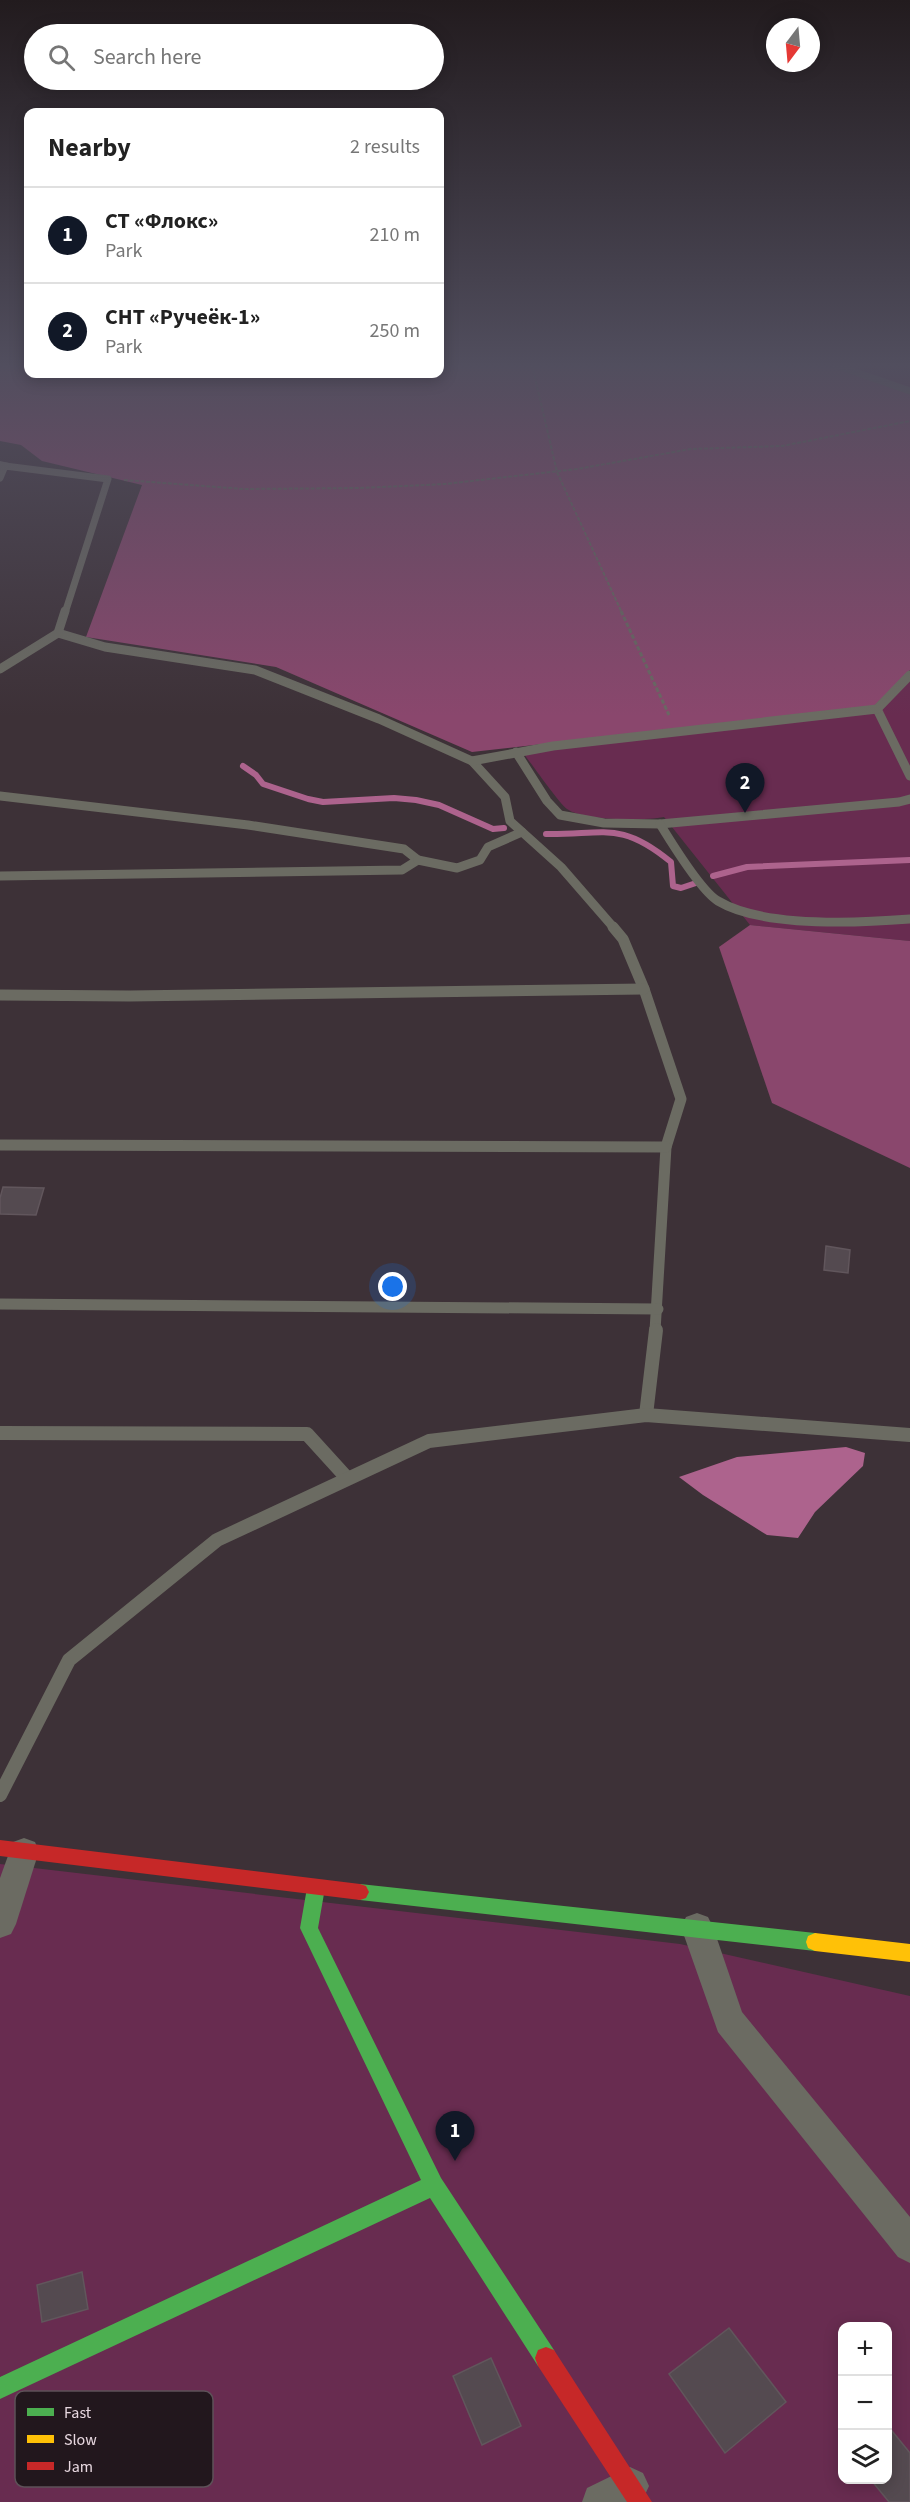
<!DOCTYPE html>
<meta charset="utf-8">
<style>
:root{--surface:#fff;--page:#f2f2f2;--text:#222;--muted:#767676;--line:#e0e0e0;--accent:#111827}
body{margin:0;font-family:"Source Sans 3",sans-serif;background:var(--page);color:var(--text)}
.controls{position:absolute;right:18px;bottom:18px;display:grid;overflow:hidden;border-radius:12px;box-shadow:0 3px 15px #0003}
.controls button{width:54px;height:54px;display:grid;place-items:center;padding:0;border:0;border-bottom:2px solid var(--line);background:var(--surface);color:var(--text);font:30px sans-serif}
.compass{position:absolute;left:766px;top:18px;width:54px;height:54px;border-radius:50%;background:var(--surface);box-shadow:0 3px 15px #0003;rotate:196deg}
.you{position:absolute;left:393px;top:1287px;width:21px;height:21px;margin:-15px;border:4px solid #fff;border-radius:50%;background:#1a73e8;box-shadow:0 0 0 9px #1a73e833}
.badge{display:grid;place-items:center;width:39px;height:39px;border-radius:50%;background:var(--accent);color:#fff;font-size:20px;font-weight:700}
.pin{position:absolute;translate:-50% -50px;filter:drop-shadow(0 2px 3px #0008)}
.pin::after{content:'';position:absolute;top:32px;width:21px;height:18px;background:inherit;clip-path:polygon(0 0,100% 0,50% 100%)}
.list{margin:0;padding:0;list-style:none}
h2{display:flex;justify-content:space-between;align-items:center;height:78px;margin:0;padding:0 24px;font-size:26px}
h2 small{font-size:20px;font-weight:400;color:var(--muted)}
.list li{display:grid;grid-template-columns:39px 1fr auto;gap:18px;align-items:center;box-sizing:border-box;height:96px;padding:0 24px;border-top:2px solid var(--line)}
.list b{display:block;font-size:22px;white-space:nowrap}
.list p{margin:0;font-size:20px;white-space:nowrap;color:var(--muted)}
.list em{font-size:20px;font-style:normal;color:var(--muted)}
.icon{flex:none;width:33px;height:33px;fill:none;stroke:currentColor;stroke-width:2;stroke-linecap:round;stroke-linejoin:round}
.map{position:relative;flex:none;width:910px;height:2502px;overflow:hidden}
.search{position:absolute;background:var(--surface);box-shadow:0 3px 15px #0003;left:24px;top:24px;width:420px;height:66px;display:flex;align-items:center;gap:15px;box-sizing:border-box;padding:0 21px;border-radius:33px;color:var(--muted);font-size:22px}
.panel{position:absolute;background:var(--surface);box-shadow:0 3px 15px #0003;left:24px;top:108px;width:420px;height:270px;border-radius:12px}
.map>svg:first-child{display:block}
.green{fill:#682c50;fill-rule:evenodd}
.forest{fill:#8a476d}
.water{fill:#ad638d}
.lines{fill:none;stroke-linecap:round;stroke-linejoin:round}
.stream{stroke:#ad638d;stroke-width:6}
.building{fill:#544a50;stroke:#61565c;stroke-width:1.5}
.path-far1{stroke:#6b6763;stroke-width:2;stroke-dasharray:4 1.5;stroke-linecap:butt}
.path{stroke:#6b6763;stroke-width:3;stroke-dasharray:4.5 2;stroke-linecap:butt}
.lane-far3{stroke:#6b6b62;stroke-width:7}
.lane-far2{stroke:#6b6b62;stroke-width:9}
.lane-far1{stroke:#6b6b62;stroke-width:11}
.lane{stroke:#6b6b62;stroke-width:14}
.street{fill:#6b6b62;fill-rule:evenodd}
.fast{fill:#4caf50;fill-rule:evenodd}
.slow{fill:#ffc107;fill-rule:evenodd}
.jam{fill:#c62828;fill-rule:evenodd}
.key{fill:#22171d;stroke:#5d5158;stroke-width:1.5}
.key-label{font-size:16px;fill:#e8d8e0}
</style>
<div class="map">
<svg width="910" height="2502" viewBox="0 0 910 2502">
<rect width="100%" height="100%" fill="#3d3137"/>
<!-- green -->
<g class="green">
<path d="M825,365H910V394Z"/>
<path d="M910,680V941L750,925L664,817C643,821 584,821 567,809C558,802 532,764 523,753Z"/>
<path d="M0,1864L680,1944L910,1996V2502H0ZM842,2326H888V2480H842Z"/>
</g>
<!-- forest -->
<g class="forest">
<path d="M0,365H28V374H440V365H825L910,394V670L874,706L472,752L276,667L86,637L142,485L42,461L21,445L0,441Z"/>
<path d="M750,925L910,941V1168L772,1103L719,947Z"/>
</g>
<!-- water -->
<path class="water" d="M846,1447L865,1453L863,1466L815,1512L798,1538L767,1535L703,1495L679,1477L737,1457Z"/>
<g class="lines">
<!-- stream -->
<g class="stream">
<path d="M243,766L256,775L263,784L308,799L323,802L394,798L416,800L439,805L493,829L504,828"/>
<path d="M546,834C604,835 620,820 671,862L673,886L681,888L699,882"/>
<path d="M713,876L747,867L910,860"/>
</g>
</g>
<!-- building -->
<g class="building">
<path d="M3,1187L44,1188L36,1215L0,1214V1198Z"/>
<path d="M826,1246L850,1250L848,1273L824,1270Z"/>
<path d="M82,2272L88,2309L42,2322L37,2285Z"/>
<path d="M729,2328L786,2402L725,2453L669,2374Z"/>
<path d="M491,2358L521,2426L482,2445L453,2376Z"/>
<path d="M888,2426L910,2453V2502H889L871,2480H888Z"/>
</g>
<g class="lines">
<!-- path-far1 -->
<g class="path-far1">
<path d="M532,365L557,472L622,613"/>
<path d="M124,480L244,489L360,488L445,484L577,469L691,449L782,446L910,421"/>
</g>
<!-- path -->
<path class="path" d="M621,611L669,715"/>
<!-- lane-far3 -->
<g class="lane-far3">
<path d="M835,365L910,391"/>
<path d="M0,478L5,466L108,479L65,613"/>
</g>
<!-- lane-far2 -->
<g class="lane-far2">
<path d="M58,633L105,647L255,670L379,719L472,761L505,797L510,821L561,867L614,928"/>
<path d="M0,669L58,633L65,611"/>
<path d="M877,709L910,776"/>
<path d="M516,752L547,801L560,815L604,823L660,824L899,802L910,799"/>
<path d="M472,761L553,746L877,709L910,675"/>
<path d="M0,796L248,825L404,849L418,860L402,870L0,876"/>
<path d="M660,824C671,842 701,891 718,901C763,928 859,923 910,919"/>
<path d="M418,860L457,868L480,860L488,847L522,832"/>
</g>
<!-- lane-far1 -->
<g class="lane-far1">
<path d="M613,927L623,939L644,989L681,1099L666,1147L655,1331"/>
<path d="M0,995L130,996L644,989"/>
<path d="M0,1145L666,1147"/>
<path d="M0,1304L658,1309"/>
</g>
<!-- lane -->
<g class="lane">
<path d="M646,1415L656,1330"/>
<path d="M0,1433L307,1434L347,1478"/>
<path d="M0,1795L69,1660L217,1540L429,1441L646,1415L910,1435"/>
</g>
<!-- street -->
<g class="street">
<path d="M0,461L9,463L11,466L5,470L0,469Z"/>
<path d="M24,1838L35,1842L39,1851L16,1924L11,1934L0,1938V1878L13,1842Z"/>
<path d="M697,1913L708,1917L713,1927L742,2012L910,2217V2263L898,2257L718,2032L681,1927L686,1917Z"/>
<path d="M630,2467L643,2473L649,2486L643,2499L639,2502H582L587,2488Z"/>
</g>
<!-- fast -->
<g class="fast">
<path d="M316,1880L322,1882L325,1888L318,1928L441,2178L554,2350L557,2358L554,2366L546,2369L538,2366L430,2198L0,2399V2377L421,2180L300,1928L307,1888L310,1882Z"/>
<path d="M360,1884L815,1933L822,1936L824,1942L822,1948L815,1951L360,1900L354,1898L351,1892L354,1886Z"/>
</g>
<!-- slow -->
<path class="slow" d="M815,1933L910,1944V1962L815,1951L808,1948L806,1942L808,1936Z"/>
<!-- jam -->
<g class="jam">
<path d="M0,1840L360,1884L366,1886L369,1892L366,1898L360,1900L0,1856Z"/>
<path d="M546,2347L554,2350L652,2502H627L538,2366L535,2358L538,2350Z"/>
</g>
</g>
<!-- sky -->
<linearGradient id="sky" x2="0" y2="1"><stop stop-color="#221b1e"/><stop offset="0.51" stop-color="#514e5e"/><stop offset="1" stop-color="#514e5e" stop-opacity="0"/></linearGradient>
<rect width="910" height="716" fill="url(#sky)"/>
<!-- legend -->
<rect x="15" y="2391" width="198" height="96" rx="9" class="key"/>
<rect x="27" y="2408" width="27" height="8" fill="#4caf50"/>
<rect x="27" y="2435" width="27" height="8" fill="#ffc107"/>
<rect x="27" y="2462" width="27" height="8" fill="#c62828"/>
<g class="key-label">
<text x="64" y="2418">Fast</text>
<text x="64" y="2445">Slow</text>
<text x="64" y="2472">Jam</text>
</g>
</svg>
<div class="controls">
<button>+</button>
<button>−</button>
<button><svg class="icon" aria-label="layers" viewBox="0 0 24 24"><path d="M12 4l9 5-9 5-9-5zM3 14l9 5 9-5"/></svg></button>
</div>
<svg class="compass" viewBox="-18 -18 36 36"><path d="M0-13l5 13h-10z" fill="#e53935"/><path d="M0 13l5-13h-10z" fill="#767676"/></svg>
<div class="you"></div>
<div class="pin badge" style="left:455px;top:2161px">1</div>
<div class="pin badge" style="left:745px;top:813px">2</div>
<div class="search"><svg class="icon" aria-label="search" viewBox="0 0 24 24"><circle cx="10" cy="10" r="6"/><path d="M15 15l6 6"/></svg>Search here</div>
<section class="panel">
<h2>Nearby<small>2 results</small></h2>
<ul class="list">
<li><span class="badge">1</span><div><b>СТ «Флокс»</b><p>Park</p></div><em>210 m</em></li>
<li><span class="badge">2</span><div><b>СНТ «Ручеёк-1»</b><p>Park</p></div><em>250 m</em></li>
</ul>
</section>
</div>
